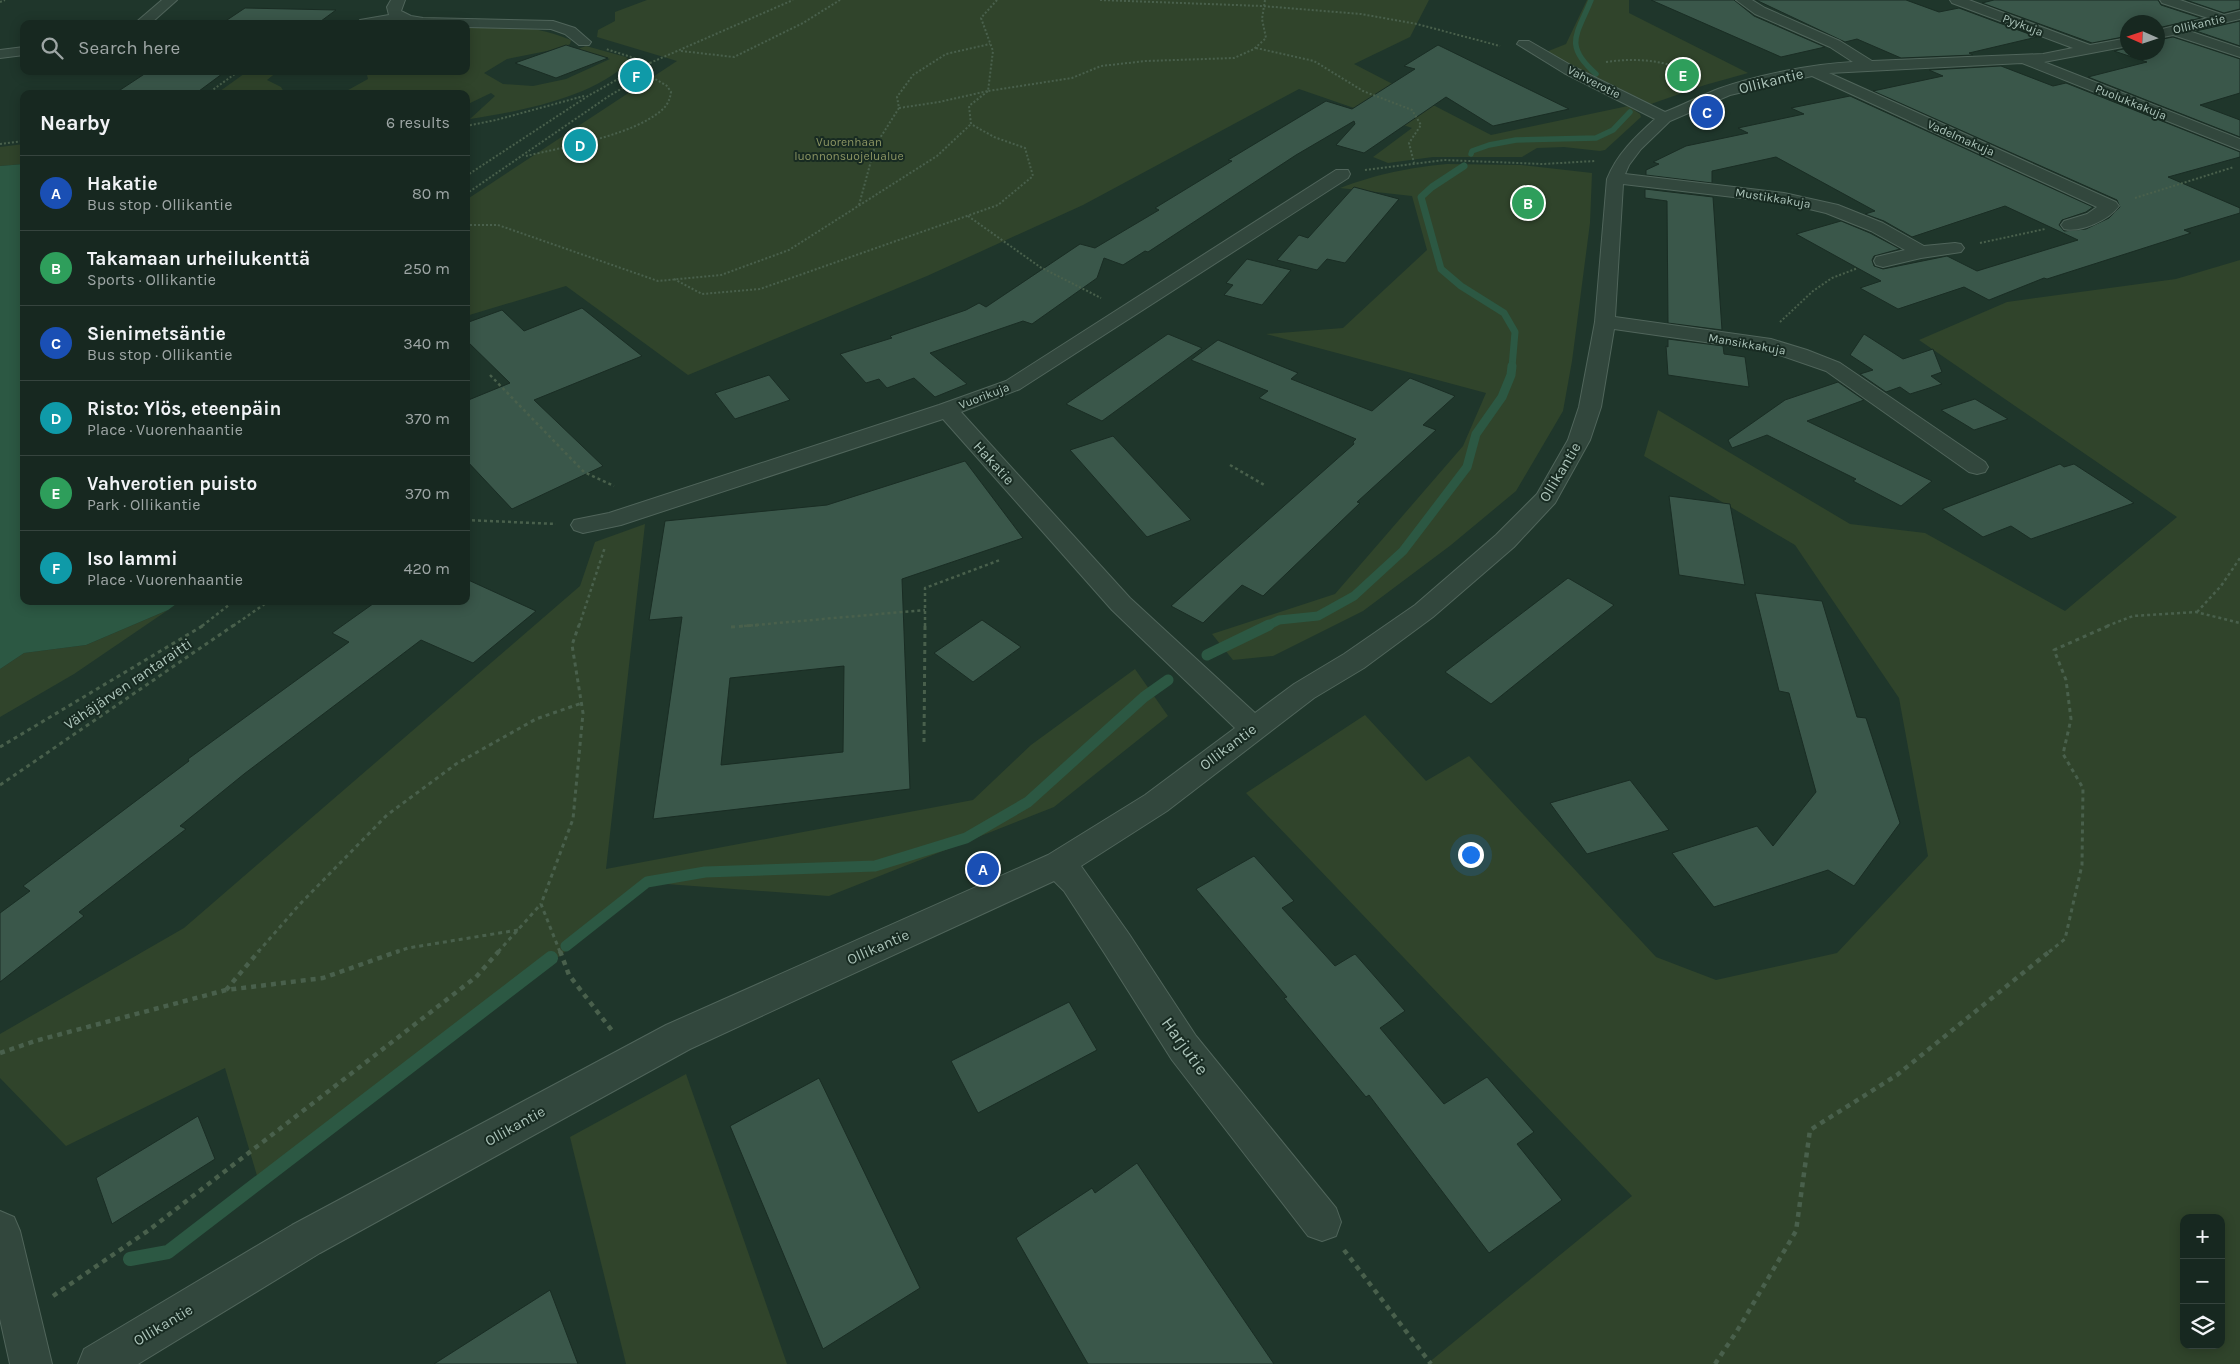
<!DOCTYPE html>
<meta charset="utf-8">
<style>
:root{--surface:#172820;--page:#24342d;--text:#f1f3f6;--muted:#9ea6a5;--line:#36443e;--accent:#7bfac3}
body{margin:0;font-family:Karla,sans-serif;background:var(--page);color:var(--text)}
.controls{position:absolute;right:15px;bottom:15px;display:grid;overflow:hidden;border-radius:10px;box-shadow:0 2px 12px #0003}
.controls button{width:45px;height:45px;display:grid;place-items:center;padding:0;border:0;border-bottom:1px solid var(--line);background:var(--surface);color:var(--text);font:25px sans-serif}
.compass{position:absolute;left:2120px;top:15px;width:45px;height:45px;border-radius:50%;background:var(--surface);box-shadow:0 2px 12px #0003;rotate:273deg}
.you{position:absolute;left:1470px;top:854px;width:18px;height:18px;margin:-12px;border:4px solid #fff;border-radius:50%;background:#1a73e8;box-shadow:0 0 0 8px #1a73e833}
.badge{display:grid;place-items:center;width:32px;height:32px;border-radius:50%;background:var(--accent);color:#fff;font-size:16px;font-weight:700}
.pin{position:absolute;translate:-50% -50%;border:2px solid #fff;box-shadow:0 1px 5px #0006}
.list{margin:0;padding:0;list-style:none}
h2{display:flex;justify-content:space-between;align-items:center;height:65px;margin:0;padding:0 20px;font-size:21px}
h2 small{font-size:16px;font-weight:400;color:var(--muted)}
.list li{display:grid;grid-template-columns:32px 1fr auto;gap:15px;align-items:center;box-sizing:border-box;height:75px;padding:0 20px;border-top:1px solid var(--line)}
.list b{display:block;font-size:19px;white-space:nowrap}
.list p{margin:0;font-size:16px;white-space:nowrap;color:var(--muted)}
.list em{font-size:16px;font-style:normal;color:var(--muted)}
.icon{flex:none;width:28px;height:28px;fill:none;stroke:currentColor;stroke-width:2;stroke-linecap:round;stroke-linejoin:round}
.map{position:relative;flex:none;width:2240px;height:1364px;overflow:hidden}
.search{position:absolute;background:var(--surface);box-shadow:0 2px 12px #0003;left:20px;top:20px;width:450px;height:55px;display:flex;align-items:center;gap:12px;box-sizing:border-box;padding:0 18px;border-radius:10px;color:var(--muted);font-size:19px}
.panel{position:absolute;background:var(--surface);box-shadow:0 2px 12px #0003;left:20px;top:90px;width:450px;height:515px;border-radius:10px}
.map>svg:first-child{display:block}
.green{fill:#30442b;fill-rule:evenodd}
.water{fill:#2c5843}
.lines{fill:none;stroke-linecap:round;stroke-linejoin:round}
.stream-far4{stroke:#2c5843;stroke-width:5.5}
.stream-far3{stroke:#2c5843;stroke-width:7}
.stream-far2{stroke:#2c5843;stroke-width:9}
.stream-far1{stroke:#2c5843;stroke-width:11}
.stream{stroke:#2c5843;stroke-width:14}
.building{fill:#3a574a;stroke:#1a2d24;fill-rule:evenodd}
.minor-casing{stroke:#50655b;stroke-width:2}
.path-far3{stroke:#49604c;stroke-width:2;stroke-dasharray:2 2;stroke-linecap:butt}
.path-far2{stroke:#49604c;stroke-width:2.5;stroke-dasharray:3 3;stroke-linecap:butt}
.path-far1{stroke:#49604c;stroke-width:3;stroke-dasharray:4 4;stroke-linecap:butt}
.path{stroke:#49604c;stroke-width:4.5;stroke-dasharray:5 5;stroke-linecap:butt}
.minor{fill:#32473d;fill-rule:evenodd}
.labels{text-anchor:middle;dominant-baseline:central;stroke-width:4;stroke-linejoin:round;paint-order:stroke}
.far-street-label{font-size:12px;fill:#acc4ba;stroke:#182b22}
.far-park-label{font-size:12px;fill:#8c9563;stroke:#182b22}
.street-label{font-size:15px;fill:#acc4ba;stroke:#182b22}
.near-street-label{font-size:18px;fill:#acc4ba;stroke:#182b22}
</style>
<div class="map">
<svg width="2240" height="1364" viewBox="0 0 2240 1364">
<rect width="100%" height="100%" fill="#1f362b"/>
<!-- green -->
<g class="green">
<path d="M647,0H1429L1410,37L1354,64L1491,135L1628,106L1640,114L1641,117L1605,150L1600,151L1564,147L1537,148L1522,157H1433L1388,163L1373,157L1412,128L1299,89L1083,205L927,276L688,375L566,286L466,316V200L677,61L597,37L598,30L615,21V12Z"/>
<path d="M1587,0H1629V13L1748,73L1705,85L1651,104L1546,52L1566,44Z"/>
<path d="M466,26C507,27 533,24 571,40L570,44L562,48L507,59L484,73L503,84L533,86L566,79L610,59L578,49L586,46L626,57L630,61C592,98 521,111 470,119L495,96L491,93L466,105V94H341L368,79L366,71H466Z"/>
<path d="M248,71H278L267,80L281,87L285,94H216Z"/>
<path d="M24,144V164L0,166V147Z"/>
<path d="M1447,164L1521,165L1592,173L1590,223L1572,361L1563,411L1516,491L1451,545L1363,611L1273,656L1233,660L1212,634L1335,594L1463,446L1486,393L1266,334L1343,328L1427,250L1412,196L1340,188C1378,174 1406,168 1447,164Z"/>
<path d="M2240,260V1364H1427L1632,1196L1246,793L1365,715L1426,781L1469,756L1656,957L1716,980L1837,953L1928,856L1899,698L1795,545L1644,456L1658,410L1850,524L1925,533L2065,611L2177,517L1919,340L2007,302L2176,279ZM2184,1218H2221V1345H2184Z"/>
<path d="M645,524L606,869L973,800L1031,745L1135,669L1168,716L1054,807L829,896L653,883L448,1043L258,1179L225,1068L66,1146L0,1078V1034L184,928L580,586L595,542Z"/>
<path d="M168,610L74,674L0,717V669L24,653L86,645Z"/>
<path d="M686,1074L787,1364H626L570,1137Z"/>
</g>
<!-- water -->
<path class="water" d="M24,164V601H180L168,610L86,645L24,653L0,669V166Z"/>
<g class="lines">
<!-- stream-far4 -->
<g class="stream-far4">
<path d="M1591,0C1577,35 1563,45 1596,74"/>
<path d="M1471,154L1472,151L1489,145L1516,140L1596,138L1613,130L1630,112"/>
</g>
<!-- stream-far3 -->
<path class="stream-far3" d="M1464,166L1432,187L1421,197L1441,269L1461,286L1504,313L1515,332L1512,367"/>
<!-- stream-far2 -->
<path class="stream-far2" d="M1267,626L1279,620L1318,616L1354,596L1403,551L1467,467L1476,434L1502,397L1511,375L1512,366"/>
<!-- stream-far1 -->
<g class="stream-far1">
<path d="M1207,655L1269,625"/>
<path d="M566,946L647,882L705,872L875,866L966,838L1028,802L1144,697L1168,680"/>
</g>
<!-- stream -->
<path class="stream" d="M130,1259L168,1252L551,958"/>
</g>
<!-- building -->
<g class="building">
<path d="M1651,0H1734L1754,16L1825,47L1781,57Z"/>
<path d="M1756,0H1906L1939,12L1959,8L2037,37L1969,53L1973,55L1901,58L1857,39L1845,42Z"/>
<path d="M1994,0H2158L2161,5L2201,18L2158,28V22H2128V36L2092,43L1982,3Z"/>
<path d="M2186,0H2240V9L2224,13Z"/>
<path d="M245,8L336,10L317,24H221Z"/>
<path d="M2240,21V46L2196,31Z"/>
<path d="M2173,37L2240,59V93L2200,105L2240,120V137L2088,77L2147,62L2114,51L2128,48V52H2158V40Z"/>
<path d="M566,45L608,58L556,78L515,63Z"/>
<path d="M1438,45L1569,109L1493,126L1446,97L1364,153L1336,145L1355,124L1354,121L1296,155L1148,252L1145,251L1123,265L1104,258L1097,278L1032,324L1023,321L930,353L967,384L935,397L914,378L887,388L879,379L866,383L840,354L892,338L890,336L966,310L979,303L986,307L1080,244L1095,248L1159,210L1155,208L1232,161L1228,160L1326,101L1352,109L1415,69L1404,66Z"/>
<path d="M2001,66L2053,86L2066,83L2240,152V157L2168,177L2240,208V213L2184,230L2191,233L2047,279L2044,278L1989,300L1964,287L1898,309L1860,288L1881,281L1796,234L1841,221L1870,233L1900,249L1874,256L1872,260L1874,266L1883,269L1947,256L1977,271L2078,240L2005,206L1912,237L1884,221L1865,214L1875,211L1776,157L1712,171V183L1646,175V170L1659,164L1653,162L1686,146L1748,133L1738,128L1804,114L1791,108L1850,96L2093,207L2086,212L2062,220L2059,225L2064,231L2086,229L2109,218L2120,207L2117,200L1873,91L1943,76L1929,70Z"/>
<path d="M149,71H226L195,94H114Z"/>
<path d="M1354,187L1399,199L1345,263L1327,259L1317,270L1277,260L1299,235L1308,238Z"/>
<path d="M1645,189L1713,197L1722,330L1668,323L1667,201L1645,198Z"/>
<path d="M1247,259L1291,270L1262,305L1224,295L1233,285L1226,283Z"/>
<path d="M582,308L642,356L534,400L603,466L512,509L466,460V401L510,383L466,340V323L502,310L524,331Z"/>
<path d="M1168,334L1202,348L1102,421L1066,404Z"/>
<path d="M1864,334L1903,359L1933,349L1942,372L1931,376L1942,384L1910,394L1900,387L1886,392L1860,374L1873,370L1850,355Z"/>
<path d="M1668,339L1723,346L1724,354L1745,357L1749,387L1668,375L1666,346L1668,347Z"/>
<path d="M1218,340L1298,373L1291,379L1372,411L1410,378L1455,396L1423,425L1436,430L1357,502L1360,503L1263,596L1242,585L1203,623L1171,606L1354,444L1353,442L1356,439L1259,398L1268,391L1191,360Z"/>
<path d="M769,375L790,400L735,419L715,393Z"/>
<path d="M1838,382L1864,400L1807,421L1932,481L1901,506L1853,481L1856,479L1767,435L1732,448L1728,440L1785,400Z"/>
<path d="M1975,399L2008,419L1974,430L1941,410Z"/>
<path d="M1113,436L1191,520L1147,537L1070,450Z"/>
<path d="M965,461L1023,538L902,579L910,789L653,819L682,617L649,620L665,521L827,505ZM844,666L843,752L721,765L730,678Z"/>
<path d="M2060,464L2064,467L2074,464L2134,503L2031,539L2011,526L1983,537L1942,509Z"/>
<path d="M1669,496L1730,504L1745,585L1679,575Z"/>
<path d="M1568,578L1614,605L1491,704L1445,672Z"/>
<path d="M466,579L536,611L473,663L421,640L244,774L180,826L186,829L79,912L84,916L0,982V913L30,891L23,886L189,761L188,759L349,642L332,633L377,601H466Z"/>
<path d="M1755,593L1822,601L1857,717L1866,718L1900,823L1854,886L1828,870L1714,907L1672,853L1757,826L1773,846L1816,792L1789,693L1779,691Z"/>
<path d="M982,620L1021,647L973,682L934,653Z"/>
<path d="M1630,780L1669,830L1587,854L1550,803Z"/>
<path d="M1254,856L1294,901L1282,908L1335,966L1355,954L1405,1011L1380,1028L1444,1104L1487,1077L1534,1132L1517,1144L1562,1200L1489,1253L1369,1095L1366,1097L1284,998L1287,997L1196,889Z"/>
<path d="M1069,1002L1097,1050L978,1113L951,1061Z"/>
<path d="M819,1078L920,1288L823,1349L730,1126Z"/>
<path d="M198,1116L215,1159L112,1224L96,1178Z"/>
<path d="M1137,1163L1274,1364H1088L1016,1238L1092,1188L1095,1193Z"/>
<path d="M550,1290L578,1364H434Z"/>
</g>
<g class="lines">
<!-- minor casing -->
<g class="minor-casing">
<g id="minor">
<path d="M162,0H177L150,24H134Z"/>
<path d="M391,0H405L401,11L411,16L423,18L553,21L575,28L591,42L589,45H579L565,34L551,29L466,27V24H407C392,20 374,24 359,24L360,20L389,15L387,7Z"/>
<path d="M1736,0H1752L1765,8L1840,41L1872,61L2043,54L2073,48L1952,3L1950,0H1969L2090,45L2128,38V46L2044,62L2240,139V150L2022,63L1829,73L2116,202L2119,206C2109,220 2080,233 2064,229L2061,225L2064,221L2087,214L2097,207L1812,76L1730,95L1670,121L1641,149L1629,165L1625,174L1784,193L1838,205L1883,223L1924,246L1955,243L1961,244L1964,248L1961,252L1921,258L1883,267L1876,265L1874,261L1876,257L1905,250L1871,231L1826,213L1784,203L1623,184L1615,317L1771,339L1807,350L1840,363L1985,462L1988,467L1985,472L1977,474L1969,472L1826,371L1768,351L1614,329L1601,407L1590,440L1555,503L1514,547L1433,617L1364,668L1314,698L1167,811L1081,866L1129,934L1196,1036L1336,1208L1341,1222L1336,1236L1322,1241L1308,1236L1172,1060L1105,954L1064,891L1054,881L690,1049L320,1253L138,1364H78L84,1349L292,1225L666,1025L1048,855L1145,795L1235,728L1112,610L943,419L621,525L583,533L574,530L571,525L574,520L609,513L939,405L1006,381L1336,170H1348L1350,174L1348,178L1020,389L961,412L1130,598L1255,713L1294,684L1344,654L1415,605L1496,535L1537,494L1568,440L1579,407L1595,322L1607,179C1617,154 1635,137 1655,119L1564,73L1517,44L1519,41H1529L1574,67L1665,112C1683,105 1700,96 1718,89C1756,75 1813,64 1853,62L1830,47L1755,14Z"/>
<path d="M2160,0H2180L2224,15L2240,11V19L2189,31L2240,48V57L2173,35L2158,38V30L2208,18L2162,3Z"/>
<path d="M24,47V55L0,58V50Z"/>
<path d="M0,1211L14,1217L20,1231L52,1364H10L0,1319Z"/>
</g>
</g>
<!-- path-far3 -->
<g class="path-far3">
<path d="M997,0L981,18L993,51L988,91L1072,78L1101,66L1146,61L1234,58L1254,49L1266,38L1262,19L1265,0"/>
<path d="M1100,0L1262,6L1361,14L1417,24L1500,46"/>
<path d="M0,2L5,0"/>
<path d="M1256,48L1314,61L1363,91L1412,110L1421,125L1409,143L1414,163"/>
<path d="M681,51L734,57L803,23L840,0"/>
<path d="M1606,62C1641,57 1669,61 1701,77"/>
<path d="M207,94L239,71"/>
<path d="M899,108L939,102L988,91"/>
<path d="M971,124L969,106L988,91"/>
<path d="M466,126L496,120L584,96"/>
<path d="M0,144L24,141"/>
<path d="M526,156C564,147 635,135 663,109C668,104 670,99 671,92L667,86L647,74"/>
<path d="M1365,170L1444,160L1543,164L1595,161"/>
<path d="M466,176L588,96L634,70L793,0"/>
<path d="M466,194L609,96L647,74L650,63L606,49"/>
<path d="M2135,198L2234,167"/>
<path d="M859,205L875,146L899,108L897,97L913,75L946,54L990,44"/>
<path d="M968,216L1040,267L1101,298"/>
<path d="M466,225H498L658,281L721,275L789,250L937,156L971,124"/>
<path d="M1980,243L2045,229"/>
<path d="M674,279L702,294L760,289L998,205L1033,176L1025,148L994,137L971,124"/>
<path d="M1780,322L1813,291L1832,278L1858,268"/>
</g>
<!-- path-far2 -->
<g class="path-far2">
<path d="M490,375L584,472L614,486"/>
<path d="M1230,465L1266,486"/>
<path d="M466,520L556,524"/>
<path d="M2197,612L2221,586L2240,558"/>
<path d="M202,626L234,601"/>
<path d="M233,626L269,601"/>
<path d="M579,626L605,547"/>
<path d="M744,626L925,610"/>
<path d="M925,626V588L1000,560"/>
<path d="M2107,626L2133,616L2196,612L2240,623"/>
</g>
<!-- path-far1 -->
<g class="path-far1">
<path d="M731,627L758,625"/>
<path d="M924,742L925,625"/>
<path d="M0,747L204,625"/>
<path d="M0,785L234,625"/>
<path d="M258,952L300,904L387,815L456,764L536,719L582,703"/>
<path d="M396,952L408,948L518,930"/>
<path d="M498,952L541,904"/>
<path d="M560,952L541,904L573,819L583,713L572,645L579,625"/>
<path d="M2049,952L2065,939L2082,865L2083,788L2063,754L2071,719L2066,680L2054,650L2110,625"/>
</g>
<!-- path -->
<g class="path">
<path d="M560,951L569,975L613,1032"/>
<path d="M226,990L259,951"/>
<path d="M0,1053L35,1041L226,990L323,978L399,951"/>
<path d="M1344,1250L1431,1364"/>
<path d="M53,1296L149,1230L476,977L499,951"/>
<path d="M1715,1364L1737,1331L1796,1231L1810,1130L1897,1075L2050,951"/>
</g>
<!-- minor -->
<use href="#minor" class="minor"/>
</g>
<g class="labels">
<!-- far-street labels -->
<g class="far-street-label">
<text transform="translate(2199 24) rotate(-13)">Ollikantie</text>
<text transform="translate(2023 25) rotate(21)">Pyykuja</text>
<text transform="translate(1594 82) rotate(27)">Vahverotie</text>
<text transform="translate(2131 102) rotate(22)">Puolukkakuja</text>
<text transform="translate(1961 138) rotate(24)">Vadelmakuja</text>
<text transform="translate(1773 198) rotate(9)">Mustikkakuja</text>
<text transform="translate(1747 344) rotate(10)">Mansikkakuja</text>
<text transform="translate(984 396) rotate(-21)">Vuorikuja</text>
</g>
<!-- far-park labels -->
<g class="far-park-label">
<text x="849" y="142">Vuorenhaan<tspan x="849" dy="14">luonnonsuojelualue</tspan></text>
</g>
<!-- street labels -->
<g class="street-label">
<text transform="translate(1771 81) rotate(-14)">Ollikantie</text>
<text transform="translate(994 463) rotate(48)">Hakatie</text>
<text transform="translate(1560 472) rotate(-59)">Ollikantie</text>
<text transform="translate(128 684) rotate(-34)">Vähäjärven rantaraitti</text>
<text transform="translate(1228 747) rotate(-37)">Ollikantie</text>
<text transform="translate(878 947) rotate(-24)">Ollikantie</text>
<text transform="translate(515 1126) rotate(-29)">Ollikantie</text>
<text transform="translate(163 1325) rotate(-31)">Ollikantie</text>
</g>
<!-- near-street labels -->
<g class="near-street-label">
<text transform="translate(1185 1046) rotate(54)">Harjutie</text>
</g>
</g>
</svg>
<div class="controls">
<button>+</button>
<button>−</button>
<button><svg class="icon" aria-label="layers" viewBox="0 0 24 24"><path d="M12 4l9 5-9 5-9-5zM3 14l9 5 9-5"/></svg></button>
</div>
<svg class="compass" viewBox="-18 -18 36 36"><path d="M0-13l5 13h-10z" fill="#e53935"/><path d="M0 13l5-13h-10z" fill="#9ea6a5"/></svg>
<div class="you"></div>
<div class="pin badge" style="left:983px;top:869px;background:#1a4fb4">A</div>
<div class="pin badge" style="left:1528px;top:203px;background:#2e9e5b">B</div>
<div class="pin badge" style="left:1707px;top:112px;background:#1a4fb4">C</div>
<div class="pin badge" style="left:580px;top:145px;background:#0f9aa8">D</div>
<div class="pin badge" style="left:1683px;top:75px;background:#2e9e5b">E</div>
<div class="pin badge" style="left:636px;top:76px;background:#0f9aa8">F</div>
<div class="search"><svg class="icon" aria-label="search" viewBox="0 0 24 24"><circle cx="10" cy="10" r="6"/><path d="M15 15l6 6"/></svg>Search here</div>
<section class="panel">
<h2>Nearby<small>6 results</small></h2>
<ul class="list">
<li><span class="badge" style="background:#1a4fb4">A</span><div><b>Hakatie</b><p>Bus stop · Ollikantie</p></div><em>80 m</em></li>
<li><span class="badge" style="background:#2e9e5b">B</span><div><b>Takamaan urheilukenttä</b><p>Sports · Ollikantie</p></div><em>250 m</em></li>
<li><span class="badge" style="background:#1a4fb4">C</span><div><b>Sienimetsäntie</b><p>Bus stop · Ollikantie</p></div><em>340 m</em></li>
<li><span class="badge" style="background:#0f9aa8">D</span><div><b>Risto: Ylös, eteenpäin</b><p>Place · Vuorenhaantie</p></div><em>370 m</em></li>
<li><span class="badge" style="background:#2e9e5b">E</span><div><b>Vahverotien puisto</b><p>Park · Ollikantie</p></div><em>370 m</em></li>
<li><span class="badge" style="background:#0f9aa8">F</span><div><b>Iso lammi</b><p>Place · Vuorenhaantie</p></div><em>420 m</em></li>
</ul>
</section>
</div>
